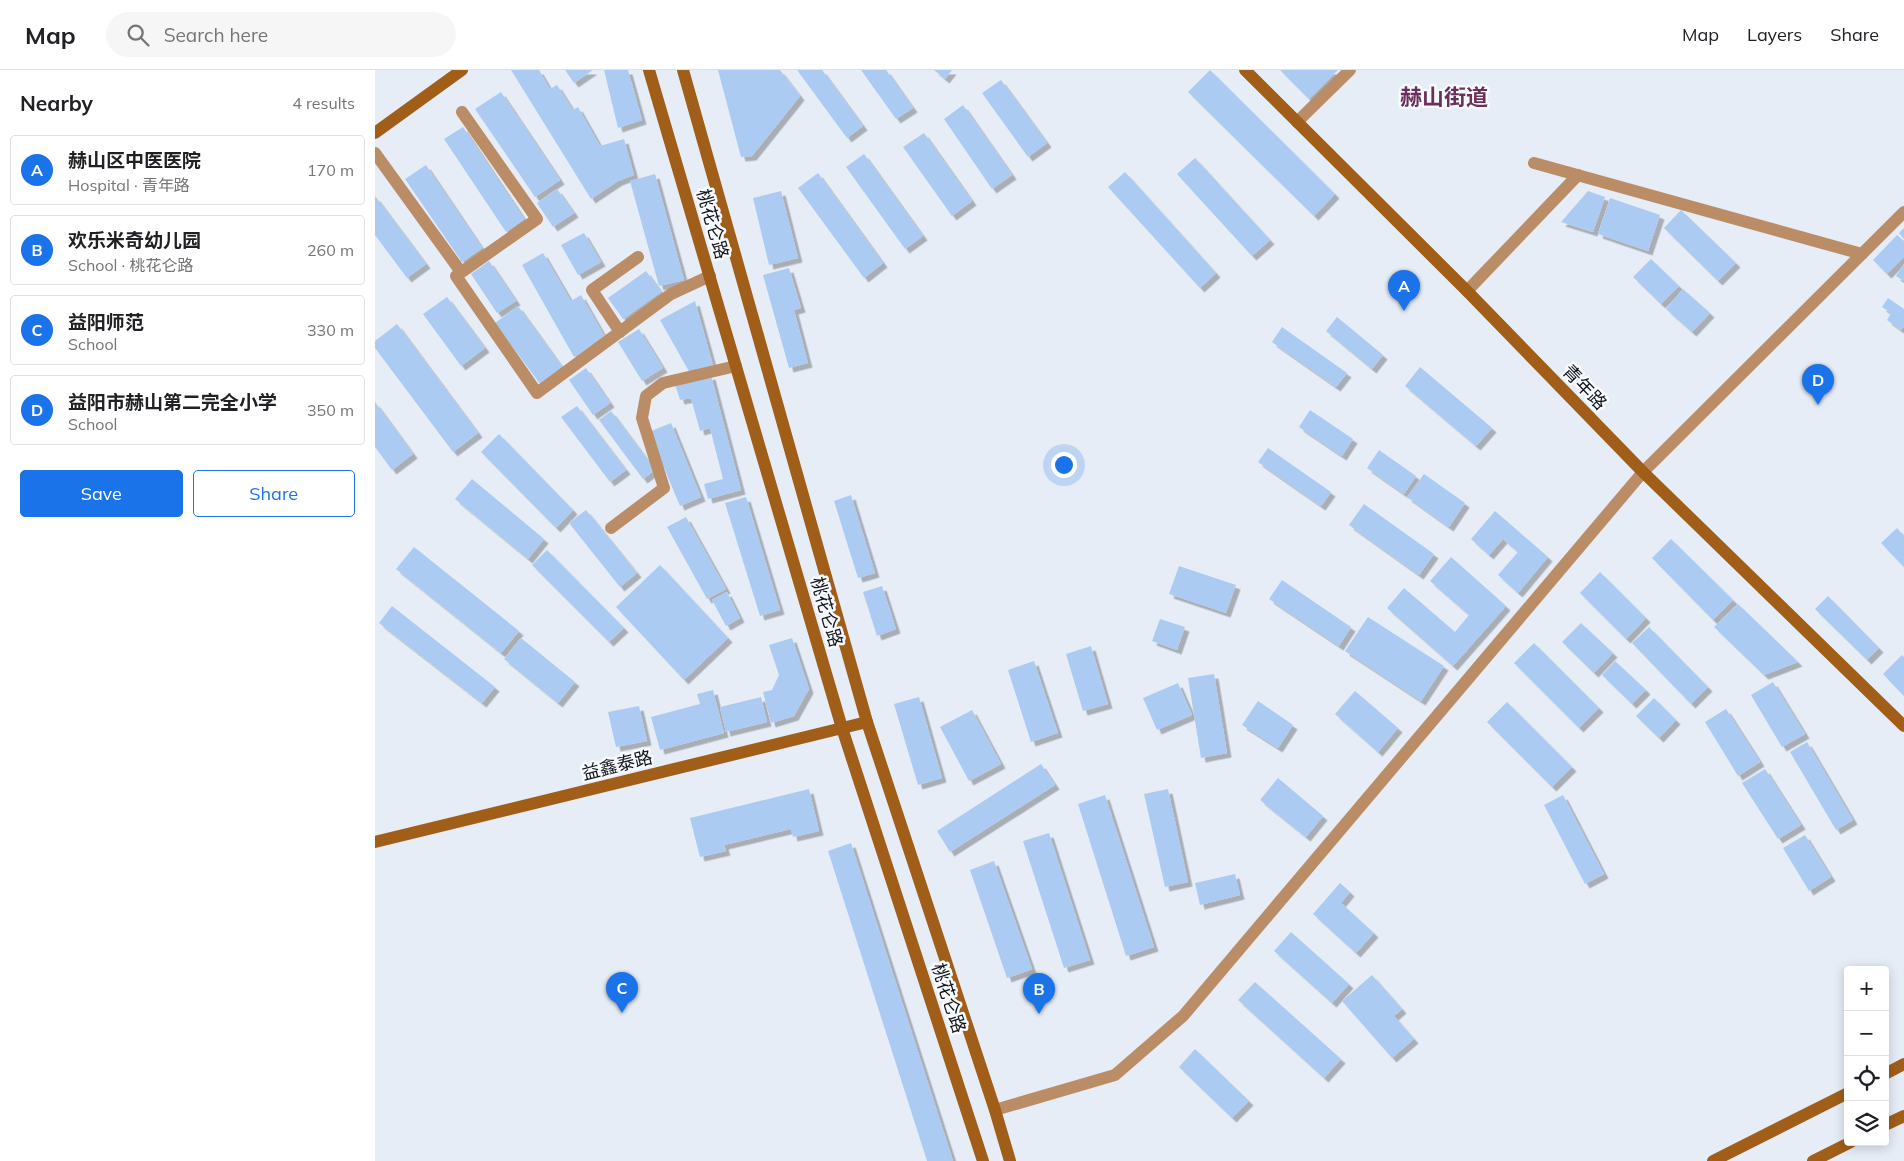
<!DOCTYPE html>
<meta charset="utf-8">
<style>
:root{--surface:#fff;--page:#f6f6f6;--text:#202124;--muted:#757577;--line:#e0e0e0;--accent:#1a73e8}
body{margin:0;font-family:Mulish,"Noto Sans SC",sans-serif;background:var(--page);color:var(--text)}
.controls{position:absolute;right:15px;bottom:15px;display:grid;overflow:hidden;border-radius:5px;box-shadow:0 2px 12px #0003}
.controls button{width:45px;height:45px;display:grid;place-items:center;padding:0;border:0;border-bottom:1px solid var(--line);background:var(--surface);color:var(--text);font:25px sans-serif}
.you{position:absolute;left:688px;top:394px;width:18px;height:18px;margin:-12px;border:4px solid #fff;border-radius:50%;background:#1a73e8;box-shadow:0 0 0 8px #1a73e833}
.badge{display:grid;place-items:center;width:32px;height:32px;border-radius:50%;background:var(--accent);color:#fff;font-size:16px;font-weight:700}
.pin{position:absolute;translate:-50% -41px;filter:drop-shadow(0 1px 2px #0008)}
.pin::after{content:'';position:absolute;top:26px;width:18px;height:15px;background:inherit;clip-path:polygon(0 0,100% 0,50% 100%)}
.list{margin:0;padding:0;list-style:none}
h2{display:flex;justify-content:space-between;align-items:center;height:65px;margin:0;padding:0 20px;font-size:21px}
h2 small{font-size:16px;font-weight:400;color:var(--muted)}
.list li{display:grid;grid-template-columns:32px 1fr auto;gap:15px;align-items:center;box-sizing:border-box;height:70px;margin:0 10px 10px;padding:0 10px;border:1px solid var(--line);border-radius:5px}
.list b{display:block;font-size:19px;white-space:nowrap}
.list p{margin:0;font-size:16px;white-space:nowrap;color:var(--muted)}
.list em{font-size:16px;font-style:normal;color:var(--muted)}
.actions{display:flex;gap:10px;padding:15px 20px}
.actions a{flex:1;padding:11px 0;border:1px solid var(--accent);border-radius:5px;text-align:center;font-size:18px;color:var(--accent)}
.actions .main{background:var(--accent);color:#fff}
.icon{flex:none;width:28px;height:28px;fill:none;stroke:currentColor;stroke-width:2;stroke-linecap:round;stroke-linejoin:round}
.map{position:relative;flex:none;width:1529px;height:1091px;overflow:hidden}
header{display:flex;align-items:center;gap:30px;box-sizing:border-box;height:70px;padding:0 25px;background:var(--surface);border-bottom:1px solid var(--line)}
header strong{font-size:24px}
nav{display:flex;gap:28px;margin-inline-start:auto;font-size:18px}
.search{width:350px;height:45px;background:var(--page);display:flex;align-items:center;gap:12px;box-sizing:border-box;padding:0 18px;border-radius:28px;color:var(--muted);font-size:19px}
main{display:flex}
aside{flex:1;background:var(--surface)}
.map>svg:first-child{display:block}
.building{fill:#accbf3;filter:url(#shadow)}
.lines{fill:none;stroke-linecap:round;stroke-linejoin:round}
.street{stroke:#bb8d67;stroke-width:12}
.secondary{stroke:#a05e19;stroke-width:12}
.labels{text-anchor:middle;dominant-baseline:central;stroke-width:5;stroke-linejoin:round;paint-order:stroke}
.street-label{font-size:18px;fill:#121418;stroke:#f7fafe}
.district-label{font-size:22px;font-weight:bold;fill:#6a305b;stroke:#f7fafe}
</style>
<header>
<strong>Map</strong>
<div class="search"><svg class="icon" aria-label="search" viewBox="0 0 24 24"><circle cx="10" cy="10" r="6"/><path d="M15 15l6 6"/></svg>Search here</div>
<nav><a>Map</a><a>Layers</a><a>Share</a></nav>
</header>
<main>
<aside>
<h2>Nearby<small>4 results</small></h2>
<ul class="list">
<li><span class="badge">A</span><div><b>赫山区中医医院</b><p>Hospital · 青年路</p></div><em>170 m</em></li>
<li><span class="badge">B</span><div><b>欢乐米奇幼儿园</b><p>School · 桃花仑路</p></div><em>260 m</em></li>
<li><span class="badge">C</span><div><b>益阳师范</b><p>School</p></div><em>330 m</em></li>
<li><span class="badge">D</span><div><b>益阳市赫山第二完全小学</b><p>School</p></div><em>350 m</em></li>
</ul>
<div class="actions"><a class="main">Save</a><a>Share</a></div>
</aside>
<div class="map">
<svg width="1529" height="1091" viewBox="0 0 1529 1091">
<defs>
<filter id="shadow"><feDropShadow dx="4.5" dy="4.5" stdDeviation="0" flood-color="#0004"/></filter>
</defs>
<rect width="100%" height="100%" fill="#e6edf7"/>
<!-- building -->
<g class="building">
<path d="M136,0H164L175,19L182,15L198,40L203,37L225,76L249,69L259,105L243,111L216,129Z"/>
<path d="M190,0H218L199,13Z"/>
<path d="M229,0H253L267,50L243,58Z"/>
<path d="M343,0H405L425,26L377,86L366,87Z"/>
<path d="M422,0H447L488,56L472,68Z"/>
<path d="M486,0H511L538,38L521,49Z"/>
<path d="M559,0H577L570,9Z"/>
<path d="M835,0L960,124L939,146L813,22Z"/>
<path d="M905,0H963L934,29Z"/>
<path d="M626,10L672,73L653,87L607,23Z"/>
<path d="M126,22L185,110L160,127L100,39Z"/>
<path d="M588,35L637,105L617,119L569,49Z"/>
<path d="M88,57L149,149L131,162L69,69Z"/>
<path d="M549,63L597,131L577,146L528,77Z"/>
<path d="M489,84L548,166L530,179L471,97Z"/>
<path d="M820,88L895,170L877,186L802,104Z"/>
<path d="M51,95L107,178L87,192L30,109Z"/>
<path d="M750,102L841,203L825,218L733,117Z"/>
<path d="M443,103L508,193L489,208L423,118Z"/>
<path d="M280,104L309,210L284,216L255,111Z"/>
<path d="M182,119L199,143L178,157L162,133Z"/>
<path d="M406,121L423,188L394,195L378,128Z"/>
<path d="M1213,121L1230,127L1218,162L1186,152Z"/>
<path d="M0,126L51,194L32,208L0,165Z"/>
<path d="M1235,128L1285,145L1273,181L1223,164Z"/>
<path d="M1306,140L1361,193L1343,211L1289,158Z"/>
<path d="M1529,158V169L1524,163Z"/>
<path d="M209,163L226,192L203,205L186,175Z"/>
<path d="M1522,165L1529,171V187L1512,204L1498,190Z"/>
<path d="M168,183L196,231L206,225L231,269L199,287L147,195Z"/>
<path d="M1276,189L1304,216L1286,234L1258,207Z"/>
<path d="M114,191L141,231L122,243L96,204Z"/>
<path d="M1529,194V211L1521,206Z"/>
<path d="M414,198L426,238L419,240L433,293L414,298L388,205Z"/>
<path d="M271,201L286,222L248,249L233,228Z"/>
<path d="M1308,219L1335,243L1317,262L1291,239Z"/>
<path d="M72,227L110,278L86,296L48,244Z"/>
<path d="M1513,228L1529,239V256L1526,260L1512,250L1516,243L1507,237Z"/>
<path d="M320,231L339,299L316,305L285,250Z"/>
<path d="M143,236L187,297L165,314L120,253Z"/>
<path d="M962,247L1008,285L997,299L951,261Z"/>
<path d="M22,254L103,363L78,382L0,278V271Z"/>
<path d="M907,257L972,303L961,317L897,272Z"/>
<path d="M264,259L288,298L267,311L243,272Z"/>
<path d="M1045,297L1117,358L1101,376L1030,316Z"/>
<path d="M211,298L235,333L218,345L194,310Z"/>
<path d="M336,305L366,420L333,429L329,414L348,409L335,358L325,361L316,328L305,330L300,314Z"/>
<path d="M0,332L38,384L17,400L0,377Z"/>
<path d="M202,336L251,400L235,412L186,347Z"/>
<path d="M935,340L978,369L967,386L924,357Z"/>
<path d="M236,341L280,400L268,409L224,350Z"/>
<path d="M296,353L326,427L305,436L274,362Z"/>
<path d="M124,364L198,440L181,458L106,382Z"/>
<path d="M893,378L956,422L946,436L883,392Z"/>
<path d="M1004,380L1041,406L1029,424L992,398Z"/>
<path d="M1049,404L1090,433L1074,457L1032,427Z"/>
<path d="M97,409L169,469L153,489L80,429Z"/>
<path d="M476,425L500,503L483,508L459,431Z"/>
<path d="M371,427L405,540L385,546L350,433Z"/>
<path d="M989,434L1059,484L1044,505L974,455Z"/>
<path d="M211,440L262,503L245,517L194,453Z"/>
<path d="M1120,441L1173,487L1143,523L1123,505L1143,482L1128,469L1114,485L1096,469Z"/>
<path d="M311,447L351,519L332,529L292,457Z"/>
<path d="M1522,458L1529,466V497L1506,473Z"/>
<path d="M1296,469L1358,530L1338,550L1277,488Z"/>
<path d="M39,477L144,561L126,583L21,499Z"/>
<path d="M172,480L249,558L234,572L157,495Z"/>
<path d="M1076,487L1131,536L1078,596L1012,538L1029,518L1080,562L1094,545L1055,511Z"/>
<path d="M285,495L353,568L309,610L241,537Z"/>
<path d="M804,496L861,515L851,543L794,524Z"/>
<path d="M1225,502L1271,548L1251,569L1205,523Z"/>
<path d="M907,510L976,557L964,576L894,529Z"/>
<path d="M507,516L521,559L502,566L488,522Z"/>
<path d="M352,522L365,548L351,556L337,530Z"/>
<path d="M1453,526L1504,578L1492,590L1440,539Z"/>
<path d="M1363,534L1423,592L1389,605L1339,557Z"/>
<path d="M17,536L120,617L107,633L4,553Z"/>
<path d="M993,547L1069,596L1046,631L970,581Z"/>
<path d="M785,549L810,557L802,580L777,571Z"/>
<path d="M1206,553L1238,583L1219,603L1187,572Z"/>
<path d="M1274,557L1333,617L1316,634L1257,573Z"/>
<path d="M146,568L200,612L183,633L129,589Z"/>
<path d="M417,568L434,619L419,646L396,653L388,622L397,620L404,605L394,575Z"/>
<path d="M1159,573L1224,638L1204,658L1139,593Z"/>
<path d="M716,576L733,634L708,641L691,584Z"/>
<path d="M1527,585L1529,587V626L1508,604Z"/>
<path d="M659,591L683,663L656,672L633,600Z"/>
<path d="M1240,591L1271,620L1257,634L1227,605Z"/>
<path d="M839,604L852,683L826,688L813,608Z"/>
<path d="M1398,612L1430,664L1407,677L1376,625Z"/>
<path d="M803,613L817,645L782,660L768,628Z"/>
<path d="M338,620L349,663L285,680L276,647L325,634L322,624Z"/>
<path d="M980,621L1023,658L1003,682L960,644Z"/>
<path d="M386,627L392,652L351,662L345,637Z"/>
<path d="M544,627L567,708L543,715L519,634Z"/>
<path d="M1279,628L1301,650L1284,668L1261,646Z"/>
<path d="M883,631L918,655L903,678L867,655Z"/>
<path d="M1132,632L1197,697L1177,717L1112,652Z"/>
<path d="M264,636L272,671L241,677L233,642Z"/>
<path d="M1351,639L1385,692L1363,706L1330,652Z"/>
<path d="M597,640L626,694L594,711L565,657Z"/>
<path d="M1432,672L1478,750L1461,760L1415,682Z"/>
<path d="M666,694L680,715L575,782L562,761Z"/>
<path d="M1390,699L1426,755L1403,769L1367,713Z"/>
<path d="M903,708L948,746L931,767L885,730Z"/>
<path d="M434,719L444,761L418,767L416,759L349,775L351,781L325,787L315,748Z"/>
<path d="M793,719L813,812L790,817L769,724Z"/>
<path d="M730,725L779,877L751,886L703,734Z"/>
<path d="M1188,725L1229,804L1210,814L1169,735Z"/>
<path d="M674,763L715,890L689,898L648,771Z"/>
<path d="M1430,765L1456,807L1434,821L1408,778Z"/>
<path d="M476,773L578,1091H552L453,781Z"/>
<path d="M619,791L657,899L632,908L595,800Z"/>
<path d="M860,804L865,825L825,835L820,813Z"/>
<path d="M965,813L975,822L966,833L999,863L981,883L938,844Z"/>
<path d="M916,862L974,914L957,933L899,881Z"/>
<path d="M997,905L1027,939L1019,946L1039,969L1017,988L967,931Z"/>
<path d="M880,912L966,989L949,1008L863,930Z"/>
<path d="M820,979L874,1031L857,1048L804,997Z"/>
</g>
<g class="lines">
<!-- street -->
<g class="street">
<path d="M87,42L162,149L81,206L162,323L296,224L335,206"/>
<path d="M922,52L975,0"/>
<path d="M0,83L86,202"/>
<path d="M1159,93L1487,184"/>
<path d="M1092,221L1203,105"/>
<path d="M245,262L217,220L263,187"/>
<path d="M236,458L289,418L267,348L271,326L288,313L361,296"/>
<path d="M620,1040L740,1005L808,946L1268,402L1529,142"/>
</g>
<!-- secondary -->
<g class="secondary">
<path d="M274,0L467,658L608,1091"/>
<path d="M308,0L492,652L620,1040L635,1091"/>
<path d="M870,0L1092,221L1268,402L1529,656"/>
<path d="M0,63L87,0"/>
<path d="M0,772L492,652"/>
<path d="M1510,1004L1529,994"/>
<path d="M1510,1055L1529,1046"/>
<path d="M1338,1091L1473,1023"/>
<path d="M1438,1091L1476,1072"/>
</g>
</g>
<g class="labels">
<!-- street labels -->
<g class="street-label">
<text transform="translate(338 154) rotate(74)">桃花仑路</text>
<text transform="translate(1210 317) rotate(46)">青年路</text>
<text transform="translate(452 542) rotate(74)">桃花仑路</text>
<text transform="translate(242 695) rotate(-14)">益鑫泰路</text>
<text transform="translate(574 928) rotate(72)">桃花仑路</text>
</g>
<!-- district labels -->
<g class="district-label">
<text x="1069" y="27">赫山街道</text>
</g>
</g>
</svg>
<div class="controls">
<button>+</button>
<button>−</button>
<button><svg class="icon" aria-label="locate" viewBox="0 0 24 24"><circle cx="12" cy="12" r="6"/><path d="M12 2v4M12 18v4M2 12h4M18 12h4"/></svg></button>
<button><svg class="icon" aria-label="layers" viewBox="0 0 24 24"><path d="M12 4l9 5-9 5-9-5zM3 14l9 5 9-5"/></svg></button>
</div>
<div class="you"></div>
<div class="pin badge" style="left:1029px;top:241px">A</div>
<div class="pin badge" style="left:664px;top:944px">B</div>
<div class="pin badge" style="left:247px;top:943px">C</div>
<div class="pin badge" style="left:1443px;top:335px">D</div>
</div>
</main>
